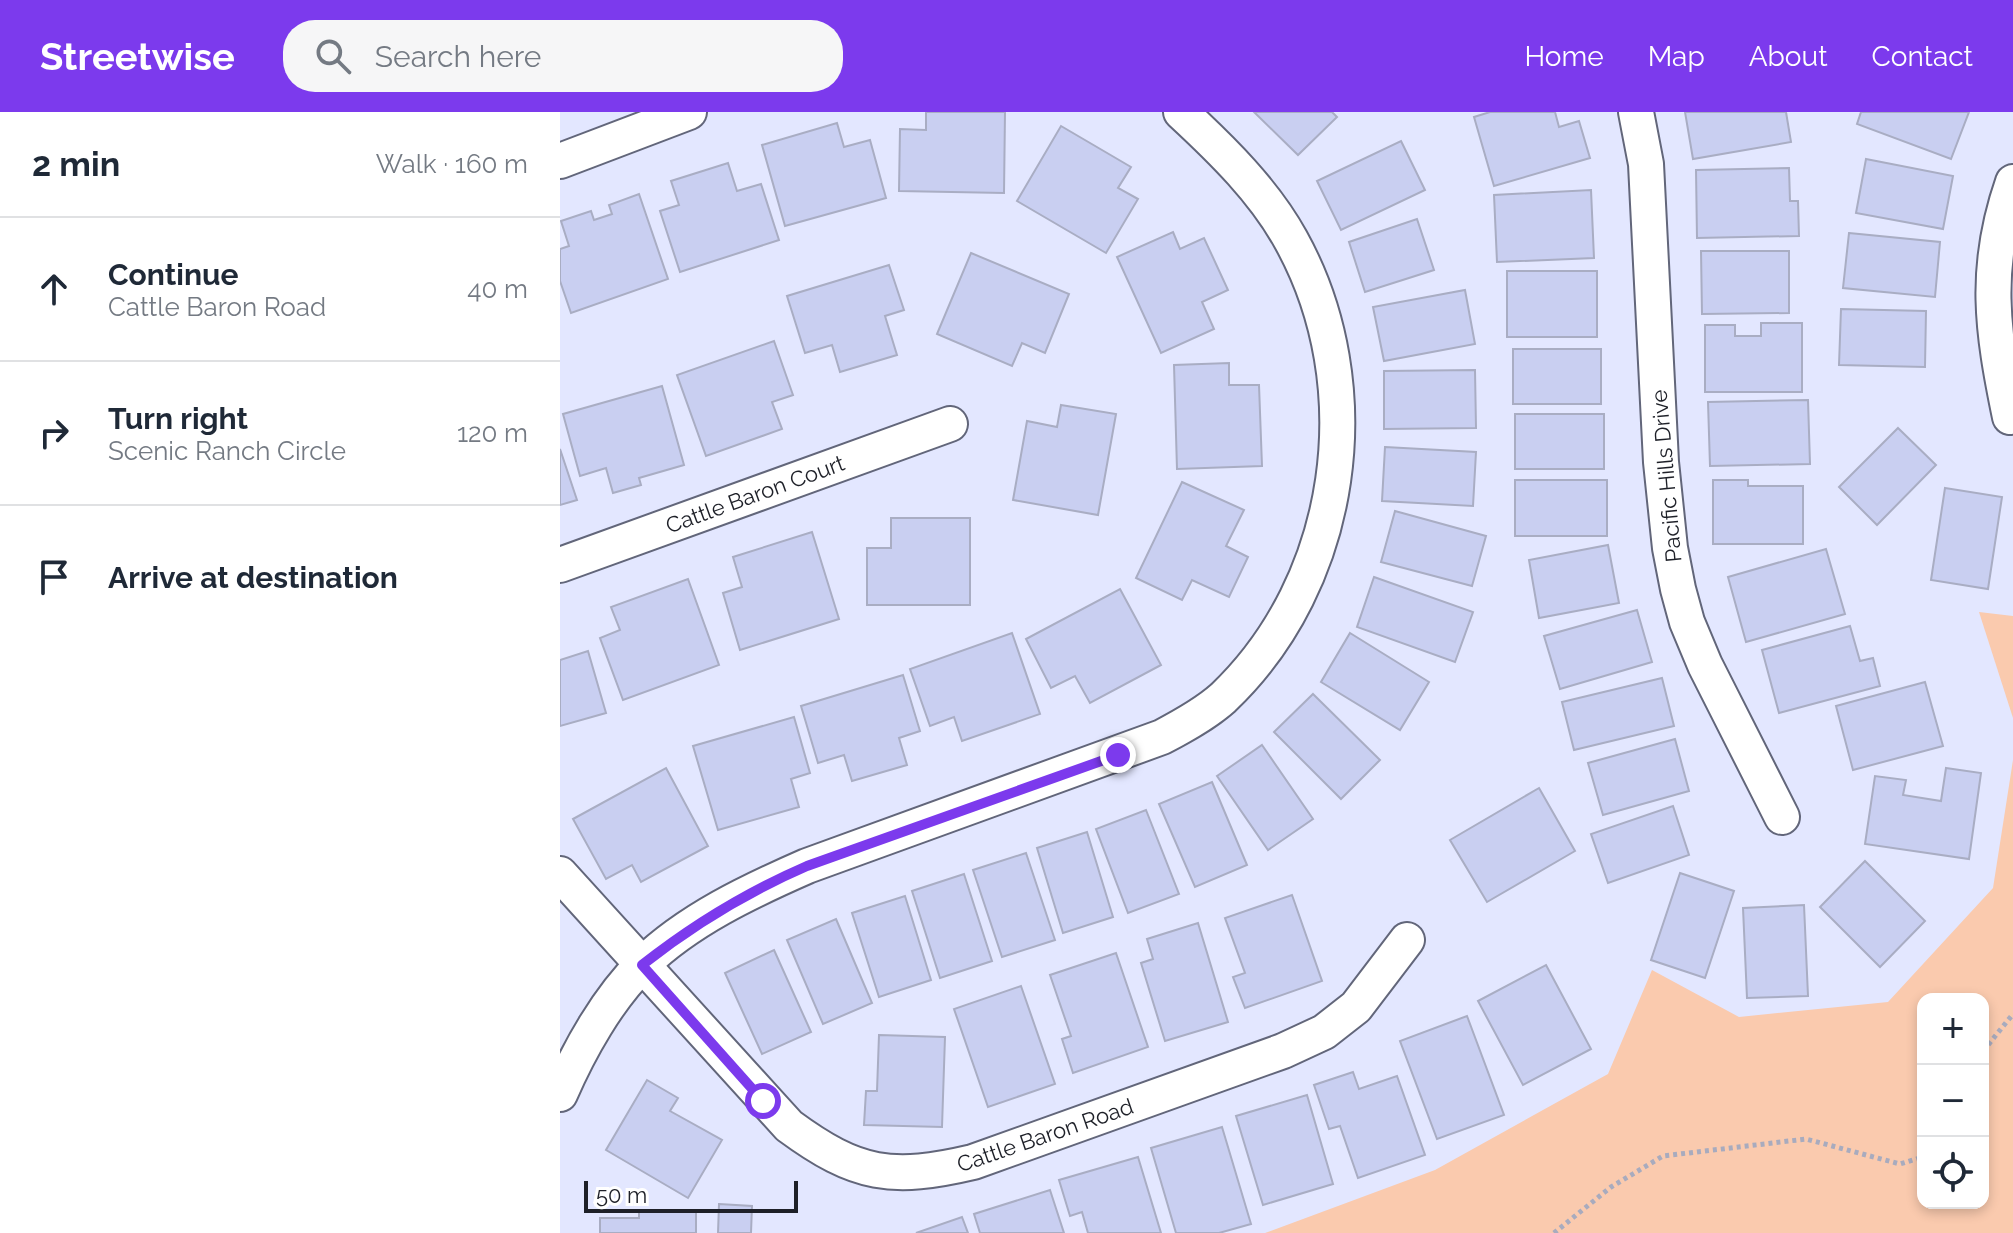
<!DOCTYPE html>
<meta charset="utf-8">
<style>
:root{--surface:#fff;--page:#f6f6f7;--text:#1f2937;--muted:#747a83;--line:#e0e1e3;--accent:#7c3aed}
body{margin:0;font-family:Raleway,sans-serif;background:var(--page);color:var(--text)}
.controls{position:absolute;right:24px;bottom:24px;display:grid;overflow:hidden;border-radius:16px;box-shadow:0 4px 12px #0003}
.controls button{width:72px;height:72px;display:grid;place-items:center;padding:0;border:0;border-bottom:2px solid var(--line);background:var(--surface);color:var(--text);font:40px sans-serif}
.scale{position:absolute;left:24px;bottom:20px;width:214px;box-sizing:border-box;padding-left:8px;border:4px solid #1e2028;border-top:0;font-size:22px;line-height:28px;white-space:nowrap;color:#1e2028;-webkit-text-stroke:6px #fff;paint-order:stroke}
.stop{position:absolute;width:24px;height:24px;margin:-18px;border:6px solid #7c3aed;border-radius:50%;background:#fff}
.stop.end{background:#7c3aed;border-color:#fff;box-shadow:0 2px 8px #0008}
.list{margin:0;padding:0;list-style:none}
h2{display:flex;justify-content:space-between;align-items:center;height:104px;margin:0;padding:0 32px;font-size:34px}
h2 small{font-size:26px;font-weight:400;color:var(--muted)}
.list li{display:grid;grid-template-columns:52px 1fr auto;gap:24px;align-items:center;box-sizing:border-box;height:144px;padding:0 32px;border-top:2px solid var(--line)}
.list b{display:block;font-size:30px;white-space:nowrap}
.list p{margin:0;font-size:26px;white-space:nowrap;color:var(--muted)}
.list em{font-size:26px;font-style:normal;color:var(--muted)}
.icon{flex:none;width:44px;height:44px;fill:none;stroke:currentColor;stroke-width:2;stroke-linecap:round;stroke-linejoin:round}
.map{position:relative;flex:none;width:1453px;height:1121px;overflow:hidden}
header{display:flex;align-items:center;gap:48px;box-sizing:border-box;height:112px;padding:0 40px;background:var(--accent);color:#fff}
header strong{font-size:38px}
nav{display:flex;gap:44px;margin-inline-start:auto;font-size:28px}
.search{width:560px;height:72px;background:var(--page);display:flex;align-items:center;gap:20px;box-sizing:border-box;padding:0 28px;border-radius:32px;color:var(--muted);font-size:30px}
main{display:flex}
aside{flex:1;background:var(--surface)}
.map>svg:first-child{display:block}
.green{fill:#facaae;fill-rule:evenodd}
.building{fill:#c9cff1;stroke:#a9adc3;stroke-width:2}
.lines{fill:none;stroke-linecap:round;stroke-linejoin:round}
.minor-casing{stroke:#62667a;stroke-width:38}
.path{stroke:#a8abbe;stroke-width:5;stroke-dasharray:4 4;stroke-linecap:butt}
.minor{stroke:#fff;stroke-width:34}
.route{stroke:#7c3aed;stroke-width:10}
.labels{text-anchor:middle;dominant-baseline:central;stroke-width:8;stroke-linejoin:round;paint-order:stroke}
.street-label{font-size:22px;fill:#1e2028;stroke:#fff}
</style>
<header>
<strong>Streetwise</strong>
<div class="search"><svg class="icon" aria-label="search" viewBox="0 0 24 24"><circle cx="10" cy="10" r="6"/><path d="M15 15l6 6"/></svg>Search here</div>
<nav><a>Home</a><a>Map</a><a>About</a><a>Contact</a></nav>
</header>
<main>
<aside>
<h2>2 min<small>Walk · 160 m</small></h2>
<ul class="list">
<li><svg class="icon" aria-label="ahead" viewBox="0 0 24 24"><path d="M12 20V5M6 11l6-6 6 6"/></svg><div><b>Continue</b><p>Cattle Baron Road</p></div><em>40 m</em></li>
<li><svg class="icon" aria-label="right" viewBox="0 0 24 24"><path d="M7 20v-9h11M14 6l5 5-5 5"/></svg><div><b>Turn right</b><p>Scenic Ranch Circle</p></div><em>120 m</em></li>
<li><svg class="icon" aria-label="arrive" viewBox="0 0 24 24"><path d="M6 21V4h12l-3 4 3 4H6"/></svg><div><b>Arrive at destination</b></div></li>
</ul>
</aside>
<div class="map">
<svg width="1453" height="1121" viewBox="0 0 1453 1121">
<rect width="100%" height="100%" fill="#e3e7ff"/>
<!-- green -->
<g class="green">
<path d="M1419,500L1453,504V606Z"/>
<path d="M1453,648V1121H705L875,1058L1048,962L1092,858L1179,905L1328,890L1433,776ZM1363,887H1423V1091H1363Z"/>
</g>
<!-- building -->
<g class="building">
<path d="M366,0H445L444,81L339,79L340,17L366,18Z"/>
<path d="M694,0H772L777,5L738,43Z"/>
<path d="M930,0H995L999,15L1019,9L1030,46L934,74L914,5Z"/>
<path d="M1125,0H1226L1231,30L1133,47Z"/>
<path d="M1301,0H1409L1391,47L1297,12Z"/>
<path d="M277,11L284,35L310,28L326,86L225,114L202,33Z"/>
<path d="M501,14L571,55L558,76L578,87L546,141L457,89Z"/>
<path d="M841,29L865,78L781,118L757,69Z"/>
<path d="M1306,47L1393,64L1383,117L1296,101Z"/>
<path d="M168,51L177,79L201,72L219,128L120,160L100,99L119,93L111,69Z"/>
<path d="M1229,56L1230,89H1238L1239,124L1137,126L1136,58Z"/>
<path d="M1031,78L1034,146L937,150L934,83Z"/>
<path d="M79,82L108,167L11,201L0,169V137L9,134L1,109L31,99L34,108L52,102L49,93Z"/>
<path d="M857,107L874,158L805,180L789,130Z"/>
<path d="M613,120L620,137L644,126L668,178L642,190L654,217L601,241L557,145Z"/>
<path d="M1289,121L1380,130L1375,185L1283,176Z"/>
<path d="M1141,139H1229V201L1142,202Z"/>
<path d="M411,141L509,182L485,241L462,231L452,254L377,222Z"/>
<path d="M329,153L344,198L325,204L337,243L280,260L272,233L245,241L227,184Z"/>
<rect x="947" y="159" width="90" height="66"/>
<path d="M905,178L915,232L824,249L813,195Z"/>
<path d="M1281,197L1366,199L1365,255L1279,253Z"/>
<path d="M1201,211H1242V280H1145V213H1175V224H1201Z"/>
<path d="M214,229L233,283L212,290L222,317L146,344L117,263Z"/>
<rect x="953" y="237" width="88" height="55"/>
<path d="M669,251V273H699L702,354L617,357L614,253Z"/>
<path d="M915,258L916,316L824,317V259Z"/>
<path d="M102,274L124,353L79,366L81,373L53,381L46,356L20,364L3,302Z"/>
<path d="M1248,288L1250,352L1150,354L1148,290Z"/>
<path d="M501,293L556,302L538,403L453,388L467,309L497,315Z"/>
<rect x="955" y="302" width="89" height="55"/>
<path d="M1338,316L1376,353L1317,413L1279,375Z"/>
<path d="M825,335L916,340L913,394L822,389Z"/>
<path d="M0,337L17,388L0,393Z"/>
<rect x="955" y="368" width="92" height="56"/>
<path d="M1153,368H1188V374H1243V432H1153Z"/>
<path d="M622,370L684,398L666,434L688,445L669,485L632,468L622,488L576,466Z"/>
<path d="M1385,376L1442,385L1428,477L1371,468Z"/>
<path d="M835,399L926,424L912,474L821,450Z"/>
<path d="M331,406H410V493H307V436H331Z"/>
<path d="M252,420L279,507L180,538L163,481L182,475L173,445Z"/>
<path d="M1048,433L1059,491L979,506L969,448Z"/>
<path d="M1266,437L1285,502L1186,530L1168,465Z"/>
<path d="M814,465L913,500L895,550L797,515Z"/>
<path d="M128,467L159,553L63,588L40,526L60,518L51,495Z"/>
<path d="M560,477L601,553L530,591L515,564L491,576L466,527Z"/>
<path d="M1077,498L1092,550L1000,577L984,524Z"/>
<path d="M1290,514L1300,549L1313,546L1320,574L1219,601L1202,538Z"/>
<path d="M452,521L480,602L402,629L394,605L370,614L350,557Z"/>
<path d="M790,521L869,570L840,618L761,570Z"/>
<path d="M28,539L46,601L0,614V548Z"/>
<path d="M343,563L360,619L339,626L347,653L292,669L284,643L258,651L241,594Z"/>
<path d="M1102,566L1114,614L1014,638L1002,590Z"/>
<path d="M1365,570L1383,634L1293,658L1276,594Z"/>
<path d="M753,582L820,648L781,687L714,620Z"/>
<path d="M234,605L250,661L231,667L239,695L158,718L133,634Z"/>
<path d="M1115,627L1129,679L1043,703L1028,651Z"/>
<path d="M702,633L753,707L708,738L657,664Z"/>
<path d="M106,656L148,734L81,770L72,753L46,767L13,707Z"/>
<path d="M1386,656L1421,661L1409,747L1305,732L1315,664L1346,668L1343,683L1381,689Z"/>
<path d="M652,670L687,753L635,775L599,692Z"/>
<path d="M979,676L1015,739L927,790L890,728Z"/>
<path d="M1113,694L1129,743L1048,771L1031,722Z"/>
<path d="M586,698L619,782L568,801L536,717Z"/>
<path d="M527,720L553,805L503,821L477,736Z"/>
<path d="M466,741L495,828L442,845L413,758Z"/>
<path d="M1305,749L1365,809L1320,855L1260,795Z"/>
<path d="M1120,761L1174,779L1145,866L1091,848Z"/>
<path d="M404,762L432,849L380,866L352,779Z"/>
<path d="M732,783L762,869L685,896L673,865L685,861L665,806Z"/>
<path d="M345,784L371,868L319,885L292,801Z"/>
<path d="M1244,793L1248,884L1187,886L1183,796Z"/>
<path d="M276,807L312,891L263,912L227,828Z"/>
<path d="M638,811L668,910L605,929L581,851L593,847L587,827Z"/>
<path d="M214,838L251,920L202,942L165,861Z"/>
<path d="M556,841L588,935L513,961L502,927L511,924L490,863Z"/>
<path d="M986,853L1031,937L963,973L918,889Z"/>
<path d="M461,874L495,972L428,995L394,897Z"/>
<path d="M907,904L944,1003L877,1027L840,929Z"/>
<path d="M319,923L385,925L382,1015L304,1013L306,979H317Z"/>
<path d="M793,960L799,977L837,964L865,1043L798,1066L780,1014L769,1017L754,973Z"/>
<path d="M87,968L118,986L110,999L162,1028L128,1086L46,1038Z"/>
<path d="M747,983L773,1072L703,1093L676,1004Z"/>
<path d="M662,1015L691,1112L659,1121H616L591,1036Z"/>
<path d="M578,1045L601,1121H528L522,1100L510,1104L499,1068Z"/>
<path d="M490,1078L504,1121H420L414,1102Z"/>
<path d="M159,1092L192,1094L191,1121H158Z"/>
<path d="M79,1099L136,1100V1121H40V1106H79Z"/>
<path d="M402,1105L408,1121H356Z"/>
</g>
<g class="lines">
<!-- minor casing -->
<g class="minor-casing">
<g id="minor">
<path d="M1076,0L1086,52L1101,350L1110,436L1118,477L1127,510L1145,553L1222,705"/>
<path d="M0,49L129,0"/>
<path d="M1450,305C1432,218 1423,156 1453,70"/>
<path d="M0,453L390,312"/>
<path d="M0,762L229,1014C297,1064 332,1069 413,1050L723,939L764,920L796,895L847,828"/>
<path d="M0,982C19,938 48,886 83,852C128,808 190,779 247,754L602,625C623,614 645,602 663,586C785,470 812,274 731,128C704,79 662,38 621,0"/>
</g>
</g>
<!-- path -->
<g class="path">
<path d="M1423,947L1424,938L1453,902"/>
<path d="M994,1121L1051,1075L1103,1044L1246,1027L1340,1052L1363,1045"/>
</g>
<!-- minor -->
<use href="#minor" class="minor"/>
</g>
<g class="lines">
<!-- route -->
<path class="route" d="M203,989L82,853C134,812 187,780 247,754L558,643"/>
</g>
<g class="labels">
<!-- street labels -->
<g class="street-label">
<text transform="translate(1106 364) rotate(-95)">Pacific Hills Drive</text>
<text transform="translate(195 382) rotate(-20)">Cattle Baron Court</text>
<text transform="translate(485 1023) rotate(-19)">Cattle Baron Road</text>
</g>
</g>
</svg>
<div class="controls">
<button>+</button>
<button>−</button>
<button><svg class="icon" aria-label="locate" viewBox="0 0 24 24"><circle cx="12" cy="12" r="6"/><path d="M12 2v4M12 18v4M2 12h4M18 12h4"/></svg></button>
</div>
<div class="scale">50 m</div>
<div class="stop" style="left:203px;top:989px"></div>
<div class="stop end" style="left:558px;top:643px"></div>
</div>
</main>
